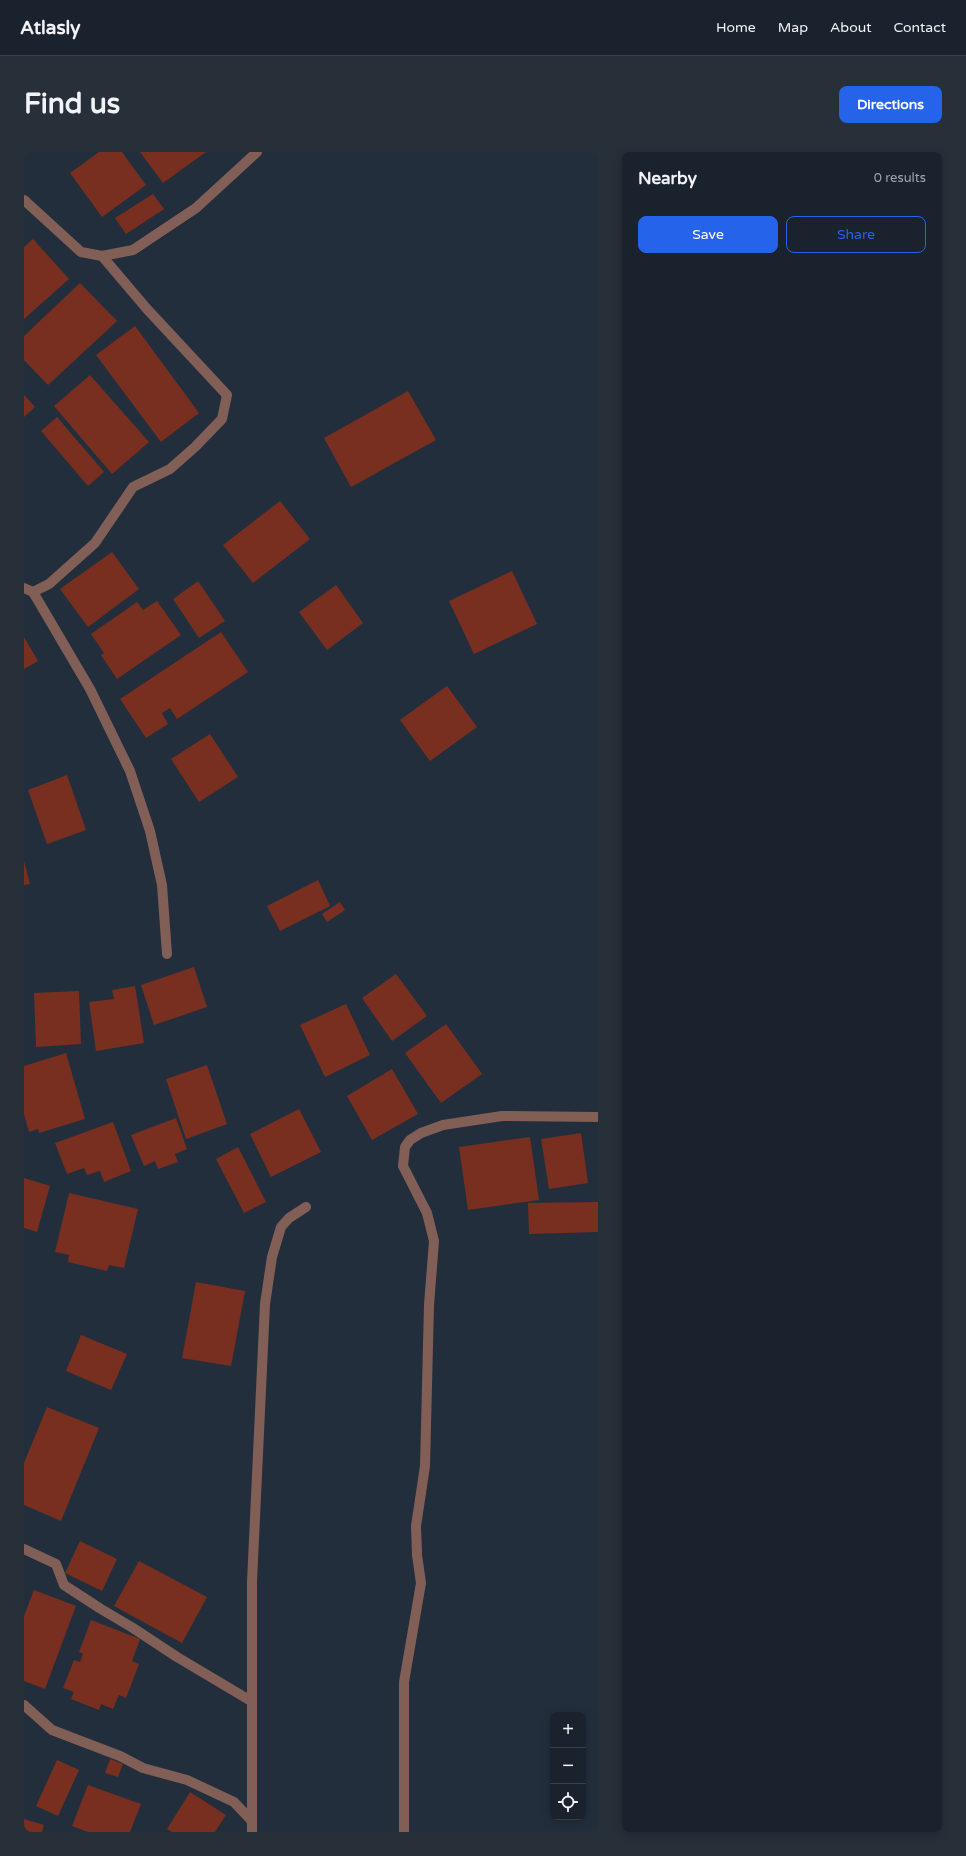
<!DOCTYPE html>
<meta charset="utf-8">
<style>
:root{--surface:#1a222d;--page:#272f39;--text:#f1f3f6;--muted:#9fa4aa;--line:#383f49;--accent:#2563eb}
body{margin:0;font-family:"Varela Round",sans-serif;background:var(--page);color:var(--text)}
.controls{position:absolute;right:12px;bottom:12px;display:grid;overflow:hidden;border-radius:8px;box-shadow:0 2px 10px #0003}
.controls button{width:36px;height:36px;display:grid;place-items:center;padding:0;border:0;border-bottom:1px solid var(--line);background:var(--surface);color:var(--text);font:20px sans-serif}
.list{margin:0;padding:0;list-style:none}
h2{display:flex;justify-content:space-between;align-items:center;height:52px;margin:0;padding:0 16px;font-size:17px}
h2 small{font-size:13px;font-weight:400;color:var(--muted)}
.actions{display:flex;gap:8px;padding:12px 16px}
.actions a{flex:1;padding:9px 0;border:1px solid var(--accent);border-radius:8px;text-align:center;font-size:14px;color:var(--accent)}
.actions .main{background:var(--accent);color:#fff}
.icon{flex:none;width:22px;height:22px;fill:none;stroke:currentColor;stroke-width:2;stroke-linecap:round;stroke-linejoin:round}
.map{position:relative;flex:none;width:574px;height:1680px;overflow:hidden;border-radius:8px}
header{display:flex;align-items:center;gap:24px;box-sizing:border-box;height:56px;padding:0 20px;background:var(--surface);border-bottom:1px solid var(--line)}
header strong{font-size:19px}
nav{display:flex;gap:22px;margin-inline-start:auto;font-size:14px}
.intro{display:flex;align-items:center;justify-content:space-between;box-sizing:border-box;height:96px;padding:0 24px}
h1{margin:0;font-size:28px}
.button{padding:10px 18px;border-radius:8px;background:var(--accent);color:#fff;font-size:14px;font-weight:700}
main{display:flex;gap:24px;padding:0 24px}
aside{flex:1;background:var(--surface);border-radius:8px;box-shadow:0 2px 10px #0003}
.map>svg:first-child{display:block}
.building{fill:#782f1f}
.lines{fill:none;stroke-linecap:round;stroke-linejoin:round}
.minor{stroke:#825f56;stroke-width:10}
</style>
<header>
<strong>Atlasly</strong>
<nav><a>Home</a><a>Map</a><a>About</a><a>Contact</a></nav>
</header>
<div class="intro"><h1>Find us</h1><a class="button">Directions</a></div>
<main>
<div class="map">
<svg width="574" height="1680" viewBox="0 0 574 1680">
<rect width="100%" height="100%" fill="#232e3c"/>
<!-- building -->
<g class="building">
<path d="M75,0H98L122,33L78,65L46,21Z"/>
<path d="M116,0H182L139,31Z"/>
<path d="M129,42L140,57L102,82L91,66Z"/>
<path d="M9,87L45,127L0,167V95Z"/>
<path d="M56,131L93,169L24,233L0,208V184Z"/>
<path d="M111,174L175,261L137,290L72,203Z"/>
<path d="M66,223L125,290L88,322L30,254Z"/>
<path d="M384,239L412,288L327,335L300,286Z"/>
<path d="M0,243L11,255L0,265Z"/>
<path d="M33,265L80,320L64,334L17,279Z"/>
<path d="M256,349L286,387L229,431L199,393Z"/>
<path d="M88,400L115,437L64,475L36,437Z"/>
<path d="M488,419L513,472L450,502L425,449Z"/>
<path d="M174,429L201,469L175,486L149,447Z"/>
<path d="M312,433L339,471L303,498L275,460Z"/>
<path d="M133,449L157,483L93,527L77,503L80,501L67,482L113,450L119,458Z"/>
<path d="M197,480L224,520L153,567L146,556L138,561L144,572L122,586L96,547Z"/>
<path d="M0,485L14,509L0,517Z"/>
<path d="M423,534L453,575L406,609L376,568Z"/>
<path d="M186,582L214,625L175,650L147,607Z"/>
<path d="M43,623L62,678L23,692L4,638Z"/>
<path d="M0,709L6,732L0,733Z"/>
<path d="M294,728L306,754L256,779L243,754Z"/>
<path d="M316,750L321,758L303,770L298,762Z"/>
<path d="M170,815L183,855L130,873L117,833Z"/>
<path d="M372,822L403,864L368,889L338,846Z"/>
<path d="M111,834L120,891L72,899L65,850L90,847L88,838Z"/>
<path d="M55,839L57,892L12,895L10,841Z"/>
<path d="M322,852L346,903L301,925L276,873Z"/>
<path d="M422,872L458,922L417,951L381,901Z"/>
<path d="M42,901L61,967L15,981L14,977L5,980L0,962V914Z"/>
<path d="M183,913L203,972L162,987L142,927Z"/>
<path d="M368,917L394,962L348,988L323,944Z"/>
<path d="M275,957L297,1000L247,1025L226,982Z"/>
<path d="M152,966L163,997L151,1002L154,1010L134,1017L131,1009L120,1014L107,983Z"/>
<path d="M89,970L107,1019L80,1030L76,1019L63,1023L60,1016L43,1022L31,991Z"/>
<path d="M557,981L564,1031L525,1037L517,987Z"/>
<path d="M506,985L515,1048L444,1058L435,995Z"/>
<path d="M214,995L242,1050L220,1061L192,1007Z"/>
<path d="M0,1026L26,1034L13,1080L0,1076Z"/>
<path d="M45,1041L114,1057L100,1116L85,1113L83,1119L44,1110L45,1103L31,1100Z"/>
<path d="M574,1050V1080L505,1082L504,1051Z"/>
<path d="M172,1130L221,1139L207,1214L158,1206Z"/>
<path d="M57,1183L103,1202L87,1238L42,1219Z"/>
<path d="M23,1255L75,1276L37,1369L0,1353V1311Z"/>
<path d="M56,1389L93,1407L78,1439L41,1421Z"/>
<path d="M115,1409L183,1445L158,1491L90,1454Z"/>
<path d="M10,1438L52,1454L21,1537L0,1529V1464Z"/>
<path d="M67,1468L116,1487L108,1509L115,1512L102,1546L95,1543L89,1557L77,1552L75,1558L47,1547L50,1540L39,1536L50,1508L56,1510L59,1502L55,1500Z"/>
<path d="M86,1607L99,1612L94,1625L81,1621Z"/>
<path d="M33,1608L55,1618L34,1664L12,1654Z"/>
<path d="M64,1633L117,1652L106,1680H64L48,1674Z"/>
<path d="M166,1640L202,1663L191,1680H148L143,1677Z"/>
<path d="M0,1667L20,1673L18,1680H0Z"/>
</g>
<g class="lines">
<!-- minor -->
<g class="minor">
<path d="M0,48L57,100L78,104L109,98L172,56L233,0"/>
<path d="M0,436L9,440L66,537L106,619L126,679L138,733L143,802"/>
<path d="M9,440L25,432L71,391L109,335L146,317L171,295L198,267L203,243L123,157L78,104"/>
<path d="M0,1397L32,1412L40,1433L77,1457L109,1476L153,1505L227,1549"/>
<path d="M0,1553L28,1578L96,1604L119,1616L163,1628L210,1650L227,1668"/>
<path d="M228,1680V1430L241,1152L248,1105L257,1075L265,1066L282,1055"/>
<path d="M380,1680V1530L397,1431L393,1403L392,1374L401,1314L405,1153L410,1089L403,1061L379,1014L381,995L386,988L397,981L419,973L478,964L574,965"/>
</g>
</g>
</svg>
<div class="controls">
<button>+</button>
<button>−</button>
<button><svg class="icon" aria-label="locate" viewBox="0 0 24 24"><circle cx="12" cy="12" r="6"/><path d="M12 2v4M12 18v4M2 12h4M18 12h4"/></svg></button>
</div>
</div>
<aside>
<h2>Nearby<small>0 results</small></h2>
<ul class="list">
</ul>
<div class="actions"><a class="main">Save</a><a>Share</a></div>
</aside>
</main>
